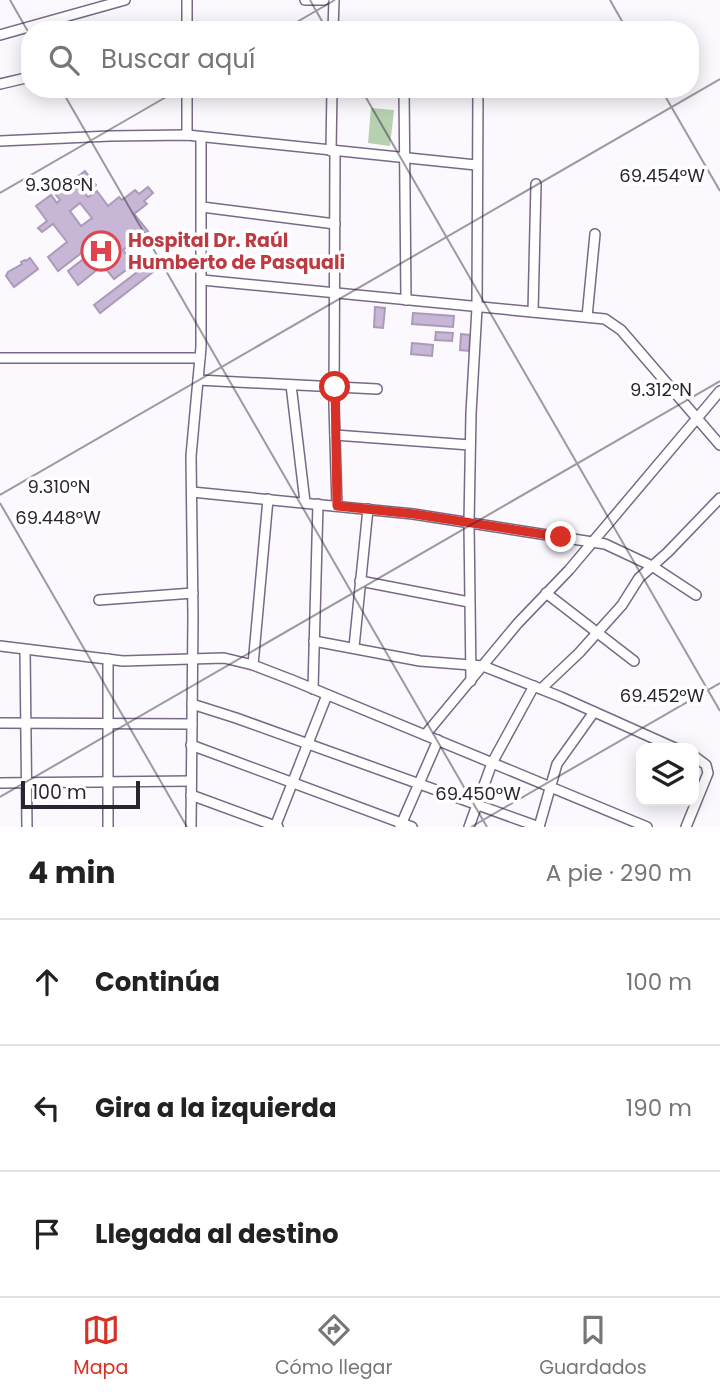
<!DOCTYPE html>
<html lang="es">
<meta charset="utf-8">
<style>
:root{--surface:#fff;--page:#f2f2f2;--text:#222;--muted:#767676;--line:#e0e0e0;--accent:#d93025}
body{margin:0;font-family:Poppins,sans-serif;background:var(--page);color:var(--text)}
.controls{position:absolute;right:21px;bottom:21px;display:grid;overflow:hidden;border-radius:14px;box-shadow:0 4px 18px #0003}
.controls button{width:63px;height:63px;display:grid;place-items:center;padding:0;border:0;border-bottom:2px solid var(--line);background:var(--surface);color:var(--text);font:35px sans-serif}
.scale{position:absolute;left:21px;bottom:18px;width:119px;box-sizing:border-box;padding-left:7px;border:4px solid #2b2430;border-top:0;font-size:19px;line-height:24px;white-space:nowrap;color:#2b2430;-webkit-text-stroke:5px #fff;paint-order:stroke}
.stop{position:absolute;width:21px;height:21px;margin:-16px;border:5px solid #d93025;border-radius:50%;background:#fff}
.stop.end{background:#d93025;border-color:#fff;box-shadow:0 2px 7px #0008}
.list{margin:0;padding:0;list-style:none}
h2{display:flex;justify-content:space-between;align-items:center;height:91px;margin:0;padding:0 28px;font-size:30px}
h2 small{font-size:23px;font-weight:400;color:var(--muted)}
.list li{display:grid;grid-template-columns:46px 1fr auto;gap:21px;align-items:center;box-sizing:border-box;height:126px;padding:0 28px;border-top:2px solid var(--line)}
.list b{display:block;font-size:26px;white-space:nowrap}
.list em{font-size:23px;font-style:normal;color:var(--muted)}
.icon{flex:none;width:38px;height:38px;fill:none;stroke:currentColor;stroke-width:2;stroke-linecap:round;stroke-linejoin:round}
.map{position:relative;flex:none;width:720px;height:827px;overflow:hidden}
.search{position:absolute;background:var(--surface);box-shadow:0 4px 18px #0003;left:21px;right:21px;top:21px;height:77px;display:flex;align-items:center;gap:18px;box-sizing:border-box;padding:0 24px;border-radius:28px;color:var(--muted);font-size:26px}
.sheet{height:469px;background:var(--surface)}
nav{display:flex;justify-content:space-around;align-items:center;box-sizing:border-box;height:98px;border-top:2px solid var(--line);background:var(--surface);font-size:19px;color:var(--muted)}
nav a{display:grid;justify-items:center;gap:4px}
nav .on{color:var(--accent)}
.map>svg:first-child{display:block}
.pitch{fill:#b6d0b0}
.building{fill:#c8b6d6;stroke:#ab9ab8;stroke-width:2;fill-rule:evenodd}
.lines{fill:none;stroke-linecap:round;stroke-linejoin:round}
.minor-casing{stroke:#796986;stroke-width:12}
.minor{stroke:#fff;stroke-width:9}
.route{stroke:#d93025;stroke-width:9}
.ticks{fill:none;stroke:#2b2430;stroke-width:2;stroke-opacity:0.45}
.labels{text-anchor:middle;dominant-baseline:central;stroke-width:7;stroke-linejoin:round;paint-order:stroke}
.health-label{font-size:19px;font-weight:bold;fill:#be3a42;stroke:#fff;text-anchor:start}
.ticks-label{font-size:18px;text-anchor:middle;fill:#2b2430;stroke:#fff;stroke-width:7;stroke-linejoin:round;paint-order:stroke}
</style>
<div class="map">
<svg width="720" height="827" viewBox="0 0 720 827">
<rect width="100%" height="100%" fill="#fbf8fe"/>
<!-- pitch -->
<path class="pitch" d="M371,108L394,110L390,146L368,143Z"/>
<!-- building -->
<g class="building">
<path d="M85,171L96,185L85,194L88,197L97,191L108,206L119,197L122,200L135,190L139,194L148,187L153,193L144,201L147,204L134,214L148,231L123,250L134,264L114,279L103,265L78,285L68,271L105,242L102,237L58,271L48,257L67,242L53,224L42,232L38,228L47,221L36,206L51,195L57,203L60,200L52,190L65,181L73,191L76,188L71,182ZM80,203L92,218L81,226L70,211Z"/>
<path d="M157,257L162,265L100,313L94,305Z"/>
<path d="M30,258L38,269L14,287L6,276L8,272L22,264L21,262L25,260L26,261Z"/>
<path d="M375,307L385,308L383,328L374,327Z"/>
<path d="M413,313L454,316L453,327L412,324Z"/>
<path d="M436,332L453,333L452,341L435,340Z"/>
<path d="M461,334L470,335L469,351L460,350Z"/>
<path d="M412,343L433,345L432,356L411,354Z"/>
</g>
<g class="lines">
<!-- minor casing -->
<g class="minor-casing">
<g id="minor">
<path d="M187,0V30"/>
<path d="M305,0H324"/>
<path d="M333,30L334,0"/>
<path d="M0,35L125,0"/>
<path d="M0,84L30,77"/>
<path d="M187,89V135"/>
<path d="M404,89L406,300"/>
<path d="M0,141L110,136L187,135L476,165"/>
<path d="M331,151L332,89"/>
<path d="M335,151L334,405L337,506"/>
<path d="M202,207L335,224"/>
<path d="M202,280L605,319L621,330L720,445"/>
<path d="M533,312L536,184"/>
<path d="M587,317L595,234"/>
<path d="M0,358H200"/>
<path d="M198,380L377,389"/>
<path d="M291,385L305,502"/>
<path d="M335,435L470,445"/>
<path d="M192,492L413,514L605,544L652,566L696,595"/>
<path d="M360,581L469,602"/>
<path d="M546,593L634,661"/>
<path d="M99,600L193,593"/>
<path d="M314,641L420,661L483,666L561,697L675,748"/>
<path d="M0,646L123,661L224,658L253,665L292,680L647,827"/>
<path d="M354,647L368,509"/>
<path d="M25,650L27,827"/>
<path d="M253,665L268,499"/>
<path d="M471,681L469,523L471,413L477,308L478,89"/>
<path d="M313,689L318,504"/>
<path d="M541,689L579,653L622,605L639,578L668,552L720,498"/>
<path d="M192,704L236,718L539,827"/>
<path d="M0,723L192,724"/>
<path d="M425,735L518,623L569,570L720,391"/>
<path d="M191,745L412,827"/>
<path d="M0,783L191,781"/>
<path d="M191,795L278,827"/>
<path d="M108,827V659"/>
<path d="M191,827L193,616L191,456L201,347V137"/>
<path d="M275,827L327,695"/>
<path d="M400,827L438,740"/>
<path d="M469,827L492,763L534,686"/>
<path d="M539,827L557,764L594,712"/>
<path d="M686,827L708,773L706,765L694,756"/>
</g>
</g>
<!-- minor -->
<use href="#minor" class="minor"/>
</g>
<g class="lines">
<!-- route -->
<path class="route" d="M335,387L337,506L414,514L561,537"/>
</g>
<!-- ticks -->
<path class="ticks" d="M10,0L30,35M310,0L327,30M610,0L627,30M283,30L335,0M61,89L487,827M361,89L720,711M661,89L720,191M0,193L180,89M0,495L720,79M0,503L187,827M0,797L720,381M471,827L720,683"/>
<!-- icons -->
<defs>
<g id="hospital-ring" transform="scale(2.0125)"><circle r="9.5" fill="#fff" stroke="#e0444e" stroke-width="1.5"/><path d="M-5-5h3v3.5h4V-5h3V5h-3V1.5h-4V5h-3Z" fill="#e0444e"/></g>
</defs>
<g fill-rule="evenodd">
<use href="#hospital-ring" x="101" y="251"/>
</g>
<g class="labels">
<!-- health labels -->
<g class="health-label">
<text x="128" y="240">Hospital Dr. Raúl<tspan x="128" dy="22">Humberto de Pasquali</tspan></text>
</g>
</g>
<g class="ticks-label">
<text x="662" y="182">69.454°W</text>
<text x="59" y="191">9.308°N</text>
<text x="661" y="396">9.312°N</text>
<text x="59" y="493">9.310°N</text>
<text x="58" y="524">69.448°W</text>
<text x="662" y="702">69.452°W</text>
<text x="478" y="800">69.450°W</text>
</g>
</svg>
<div class="controls">
<button><svg class="icon" aria-label="layers" viewBox="0 0 24 24"><path d="M12 4l9 5-9 5-9-5zM3 14l9 5 9-5"/></svg></button>
</div>
<div class="scale">100 m</div>
<div class="stop" style="left:335px;top:387px"></div>
<div class="stop end" style="left:561px;top:537px"></div>
<div class="search"><svg class="icon" aria-label="search" viewBox="0 0 24 24"><circle cx="10" cy="10" r="6"/><path d="M15 15l6 6"/></svg>Buscar aquí</div>
</div>
<section class="sheet">
<h2>4 min<small>A pie · 290 m</small></h2>
<ul class="list">
<li><svg class="icon" aria-label="ahead" viewBox="0 0 24 24"><path d="M12 20V5M6 11l6-6 6 6"/></svg><div><b>Continúa</b></div><em>100 m</em></li>
<li><svg class="icon" aria-label="left" viewBox="0 0 24 24"><path d="M17 20v-9H6M10 6l-5 5 5 5"/></svg><div><b>Gira a la izquierda</b></div><em>190 m</em></li>
<li><svg class="icon" aria-label="arrive" viewBox="0 0 24 24"><path d="M6 21V4h12l-3 4 3 4H6"/></svg><div><b>Llegada al destino</b></div></li>
</ul>
</section>
<nav>
<a class="on"><svg class="icon" aria-label="map" viewBox="0 0 24 24"><path d="M3 6l6-2 6 2 6-2v14l-6 2-6-2-6 2zM9 4v14M15 6v14"/></svg>Mapa</a>
<a><svg class="icon" aria-label="directions" viewBox="0 0 24 24"><path d="M12 3l9 9-9 9-9-9zM9 14v-3h6M13 9l2 2-2 2"/></svg>Cómo llegar</a>
<a><svg class="icon" aria-label="saved" viewBox="0 0 24 24"><path d="M7 4h10v16l-5-4-5 4z"/></svg>Guardados</a>
</nav>
